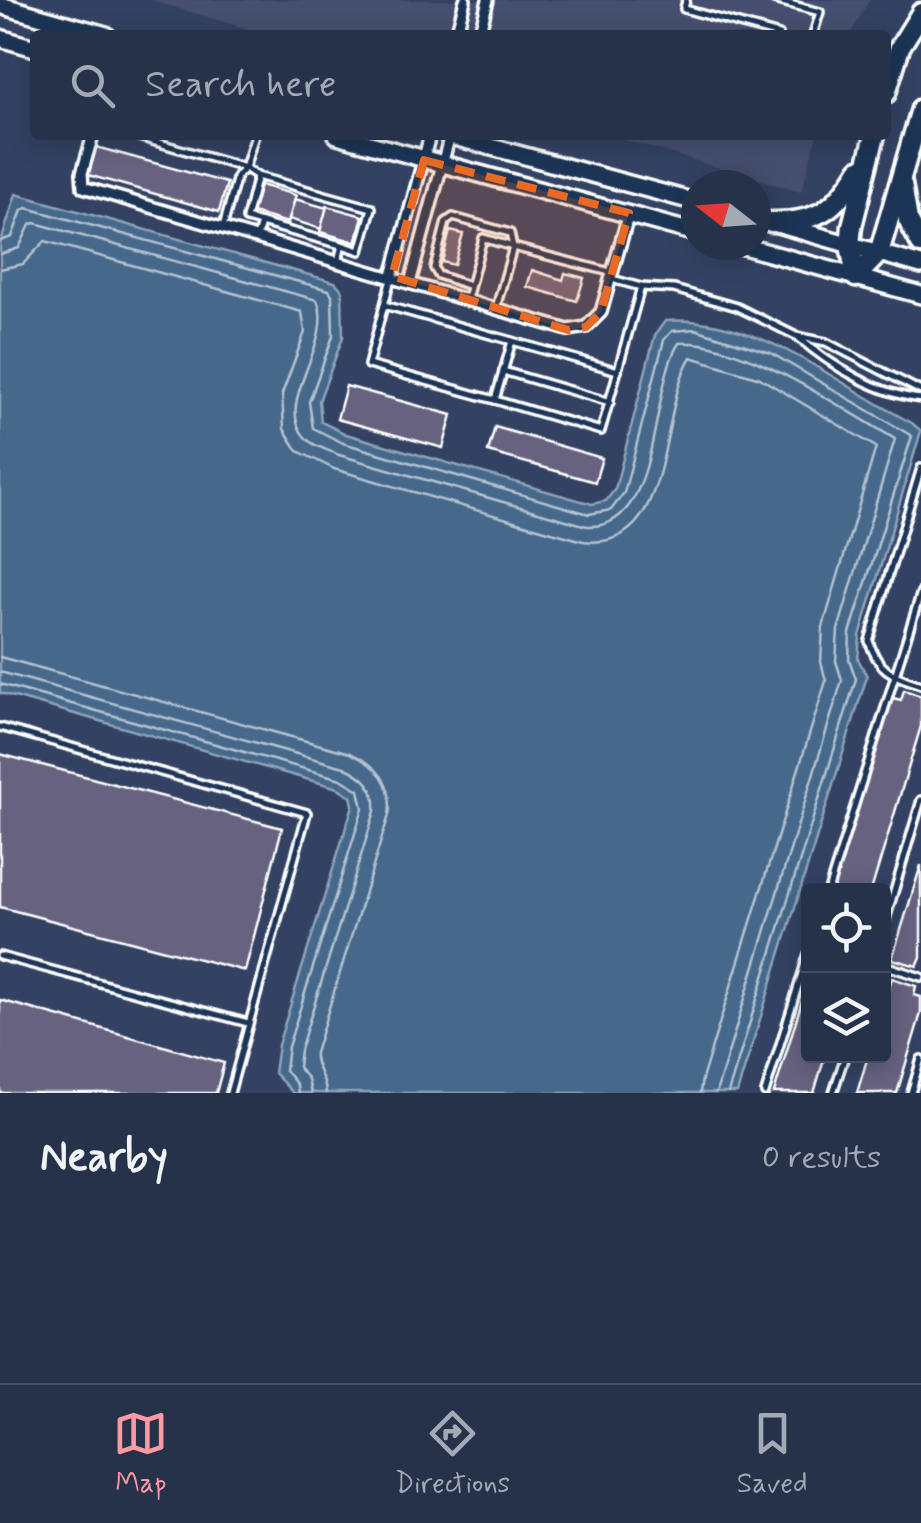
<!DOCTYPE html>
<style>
:root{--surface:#26324a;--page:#2e3a51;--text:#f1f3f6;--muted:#a4aab5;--line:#424d62;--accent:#ff9aa2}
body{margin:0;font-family:Mynerve,sans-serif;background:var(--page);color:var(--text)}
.controls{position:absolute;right:30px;bottom:30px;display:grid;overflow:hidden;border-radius:10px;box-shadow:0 5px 25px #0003}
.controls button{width:90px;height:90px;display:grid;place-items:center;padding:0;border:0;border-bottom:2px solid var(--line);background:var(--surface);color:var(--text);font:50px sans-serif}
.compass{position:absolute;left:681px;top:170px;width:90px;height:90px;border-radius:50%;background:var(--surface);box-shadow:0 5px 25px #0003;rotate:287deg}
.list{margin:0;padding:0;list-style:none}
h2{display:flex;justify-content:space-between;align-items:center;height:130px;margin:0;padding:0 40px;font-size:42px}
h2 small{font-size:32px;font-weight:400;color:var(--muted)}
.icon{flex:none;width:55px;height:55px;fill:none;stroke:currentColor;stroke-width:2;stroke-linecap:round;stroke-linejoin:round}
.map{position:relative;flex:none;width:921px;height:1093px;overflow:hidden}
.search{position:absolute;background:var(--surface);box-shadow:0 5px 25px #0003;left:30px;right:30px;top:30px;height:110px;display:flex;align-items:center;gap:25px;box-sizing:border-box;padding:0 35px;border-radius:10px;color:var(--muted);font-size:38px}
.sheet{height:290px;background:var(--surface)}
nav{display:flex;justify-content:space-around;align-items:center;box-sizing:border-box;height:140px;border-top:2px solid var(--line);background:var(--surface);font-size:28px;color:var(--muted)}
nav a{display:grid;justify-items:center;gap:5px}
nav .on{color:var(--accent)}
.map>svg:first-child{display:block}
.built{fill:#46506f}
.water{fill:#44688b;stroke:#8fa4b9;stroke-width:2.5}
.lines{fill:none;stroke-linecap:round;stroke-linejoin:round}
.shore{stroke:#b4c3d1;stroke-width:2.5}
.building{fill:#666280;stroke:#fff;stroke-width:2.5}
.service-casing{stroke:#fff;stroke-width:12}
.minor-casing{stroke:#fff;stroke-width:16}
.trunk-casing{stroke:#fff;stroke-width:22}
.motorway-casing{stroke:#fff;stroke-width:25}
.service{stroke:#1d3557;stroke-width:5}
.minor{stroke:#1d3557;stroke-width:9}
.trunk{stroke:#1d3557;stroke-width:15}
.motorway{stroke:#1d3557;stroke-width:18}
.marked{fill:#ea6a24;fill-opacity:0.2;stroke:#ea6a24;stroke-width:8;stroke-dasharray:20 12;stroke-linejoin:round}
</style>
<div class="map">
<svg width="921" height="1093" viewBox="0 0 921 1093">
<rect width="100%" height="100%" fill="#334263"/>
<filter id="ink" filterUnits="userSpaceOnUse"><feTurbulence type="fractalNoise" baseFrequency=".01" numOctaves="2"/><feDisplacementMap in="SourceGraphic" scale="20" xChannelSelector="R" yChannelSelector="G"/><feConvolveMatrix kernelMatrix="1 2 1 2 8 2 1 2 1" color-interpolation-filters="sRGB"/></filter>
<g filter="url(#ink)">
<!-- built -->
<g class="built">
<path d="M150,0H869L850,35H269Z"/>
<path d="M608,135H817L801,192Z"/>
</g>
<!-- water -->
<path class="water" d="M16,194L335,282L342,290L343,337L319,401L321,422L346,434L592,504L606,501L615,489L655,335L665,321C757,314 835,383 912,423L921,431L860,636L858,659L867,676L737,1093H293L274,1073L278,1045L353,805L351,796L338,788L0,693V245Z"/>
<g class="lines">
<!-- shore -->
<g class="shore">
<path d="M0,241L12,237L22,210L27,208L329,290L332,295L333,336L309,402L313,428L343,443L589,514L611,510L624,493L664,340L672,331L695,329L771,353L912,436L850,633L849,659L856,679L728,1093"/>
<path d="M0,254L19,248L30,225L35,223L317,300C335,343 274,401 304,436C312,446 328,450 339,455L587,526C662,531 649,388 679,343C738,337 843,409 895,439L838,630L836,661L842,680L716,1093"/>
<path d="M0,269L23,264L45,241L302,312L305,332L282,394L284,429L298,451L334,469L583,541C676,553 658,408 691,357L760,378L876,447L823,627L821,662L826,681L702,1079L700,1093"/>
<path d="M0,657L350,753C377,765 394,783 389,815L315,1053C313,1066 326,1078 326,1093"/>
<path d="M0,672L344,767C364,776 377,787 375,811L300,1050L298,1067L308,1079L311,1093"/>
<path d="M0,684L341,779L359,790L363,808L288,1047L285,1070L297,1085L298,1093"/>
</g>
</g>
<!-- building -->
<g class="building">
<path d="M96,147L227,183L219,212L88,175Z"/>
<path d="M260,185L296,195L288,223L252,213Z"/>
<path d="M295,199L327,208L321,229L289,219Z"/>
<path d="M327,206L363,216L356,242L320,232Z"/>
<path d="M450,231L463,234L454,265L442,262Z"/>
<path d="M532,270L563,280L565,273L584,278L577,301L527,287Z"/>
<path d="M346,386L452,415L443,448L337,419Z"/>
<path d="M495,427L602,458L595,482L488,452Z"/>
<path d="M904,690L921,696V726L871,891H830L889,697L901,700Z"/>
<path d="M0,754L282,828L245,971L0,907Z"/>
<path d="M921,865V957L917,966L892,959Z"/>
<path d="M892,978L916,986L914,995L921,997V1013L897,1093H857L868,1056H884V1004Z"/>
<path d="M808,981V1056H825L814,1093H774Z"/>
<path d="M0,1000L224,1063L216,1093H0Z"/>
</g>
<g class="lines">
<!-- service casing -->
<g class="service-casing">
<g id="service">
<path d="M686,0L684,9L779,35"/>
<path d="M774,0L820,12L813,35"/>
<path d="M132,135L245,168L237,176L223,227"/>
<path d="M255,135L245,168L257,176L372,208L360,251L342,245L338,261"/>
<path d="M257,176L246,219L261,223"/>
<path d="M257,237L261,223L341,245"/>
<path d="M612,279L641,287L674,289L737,307L796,336L826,342L921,391"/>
<path d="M470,286L438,275L434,268L446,222L453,217L510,233L513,247L614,273"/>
<path d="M467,299L483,238L513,247L496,308"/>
<path d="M384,305L512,341L495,400L368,365C376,336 383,308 391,279"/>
<path d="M799,338C831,366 878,394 921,399"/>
<path d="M512,341L618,371"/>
<path d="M503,371L610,402"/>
<path d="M495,400L601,431L641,287"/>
<path d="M921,468L869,641C878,671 892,675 921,685"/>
<path d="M0,727L307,813L230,1093"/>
<path d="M828,891L921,592"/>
<path d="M884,926L921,800"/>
<path d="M0,956L248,1023"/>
<path d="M884,965L921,977"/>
<path d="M765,1093L808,954"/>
<path d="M833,1093L845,1056"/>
<path d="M911,1093L921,1059"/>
</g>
</g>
<!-- minor casing -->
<g class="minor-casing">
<g id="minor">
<path d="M456,35L465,0"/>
<path d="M479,35L488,0"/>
<path d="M93,135L82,173L83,187L568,330L586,327L601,312L629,213"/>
<path d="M392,276L430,135"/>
<path d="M410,283L450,135"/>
</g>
</g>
<!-- trunk casing -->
<g class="trunk-casing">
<g id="trunk">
<path d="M0,5L106,35"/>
<path d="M0,38L35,48"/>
<path d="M337,135L696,233"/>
<path d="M447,135L696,202"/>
<path d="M756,218L921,265"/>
<path d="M740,245L921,295"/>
</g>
</g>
<!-- motorway casing -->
<g class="motorway-casing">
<g id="motorway">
<path d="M886,93L900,47L921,13"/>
<path d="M902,184L908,220L921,244"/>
<path d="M771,222C818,223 836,209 860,169"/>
<path d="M856,277L879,253L921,109"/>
<path d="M856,277L850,245L852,226L875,135"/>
</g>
</g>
<!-- service -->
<use href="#service" class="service"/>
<!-- minor -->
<use href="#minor" class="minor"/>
<!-- trunk -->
<use href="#trunk" class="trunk"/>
<!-- motorway -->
<use href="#motorway" class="motorway"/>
</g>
</g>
<!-- marked area -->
<path class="marked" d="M424,160L629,213L601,312L586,327L568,330L392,276Z"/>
</svg>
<div class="controls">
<button><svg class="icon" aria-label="locate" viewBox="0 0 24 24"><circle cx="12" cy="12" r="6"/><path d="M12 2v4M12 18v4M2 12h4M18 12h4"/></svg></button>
<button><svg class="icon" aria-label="layers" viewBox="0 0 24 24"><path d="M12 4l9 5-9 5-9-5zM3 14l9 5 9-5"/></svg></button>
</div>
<svg class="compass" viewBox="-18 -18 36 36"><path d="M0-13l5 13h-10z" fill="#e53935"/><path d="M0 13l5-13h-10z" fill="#a4aab5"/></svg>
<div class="search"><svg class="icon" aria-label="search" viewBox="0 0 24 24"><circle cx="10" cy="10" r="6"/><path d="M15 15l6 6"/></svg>Search here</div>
</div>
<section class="sheet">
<h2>Nearby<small>0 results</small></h2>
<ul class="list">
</ul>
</section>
<nav>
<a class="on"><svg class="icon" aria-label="map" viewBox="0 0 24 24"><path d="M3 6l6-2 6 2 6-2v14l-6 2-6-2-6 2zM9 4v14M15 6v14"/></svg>Map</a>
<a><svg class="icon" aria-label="directions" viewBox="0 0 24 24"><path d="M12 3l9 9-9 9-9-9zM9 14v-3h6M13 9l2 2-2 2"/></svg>Directions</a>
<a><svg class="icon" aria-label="saved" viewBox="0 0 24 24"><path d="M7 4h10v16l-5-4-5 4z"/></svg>Saved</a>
</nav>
